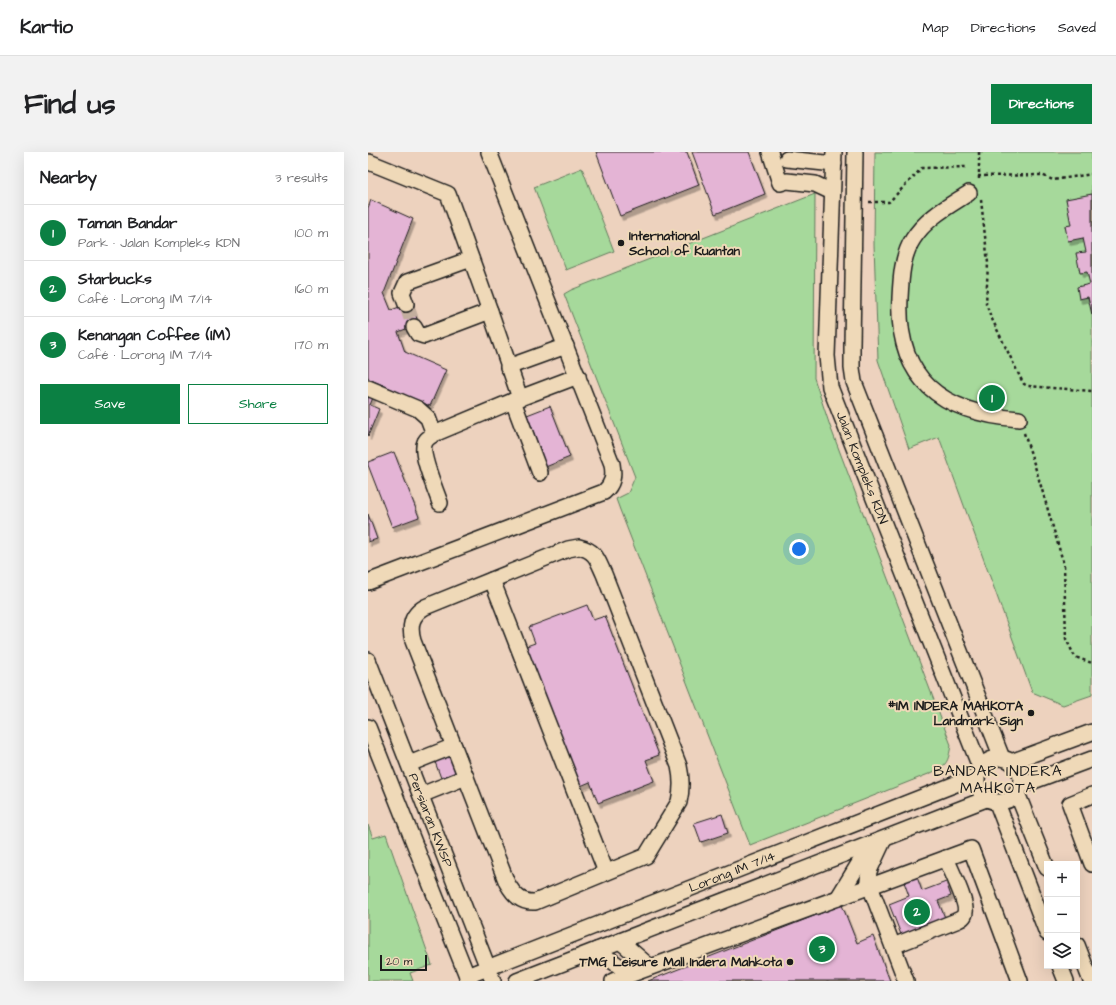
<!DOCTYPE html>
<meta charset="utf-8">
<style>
:root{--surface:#fff;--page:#f2f2f2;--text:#202124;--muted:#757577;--line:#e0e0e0;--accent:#0b8043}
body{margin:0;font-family:"Architects Daughter",sans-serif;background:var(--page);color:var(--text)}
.controls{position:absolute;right:12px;bottom:12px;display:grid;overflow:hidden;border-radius:0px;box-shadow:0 4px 16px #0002}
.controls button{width:36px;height:36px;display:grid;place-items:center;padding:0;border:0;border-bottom:1px solid var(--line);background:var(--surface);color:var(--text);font:20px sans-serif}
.scale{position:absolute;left:12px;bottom:10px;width:47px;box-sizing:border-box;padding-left:4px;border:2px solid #1c1c1c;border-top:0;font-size:11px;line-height:14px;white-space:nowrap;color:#1c1c1c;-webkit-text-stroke:3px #efd9b8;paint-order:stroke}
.you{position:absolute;left:431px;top:397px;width:14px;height:14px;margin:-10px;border:3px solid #fff;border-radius:50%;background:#1a73e8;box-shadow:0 0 0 6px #1a73e833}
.badge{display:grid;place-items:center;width:26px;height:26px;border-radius:50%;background:var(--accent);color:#fff;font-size:13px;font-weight:700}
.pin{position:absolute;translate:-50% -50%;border:2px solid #fff;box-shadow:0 1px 4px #0006}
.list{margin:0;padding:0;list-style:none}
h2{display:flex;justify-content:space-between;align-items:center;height:52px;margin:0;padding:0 16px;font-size:17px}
h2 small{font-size:13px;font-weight:400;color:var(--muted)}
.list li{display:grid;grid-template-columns:26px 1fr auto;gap:12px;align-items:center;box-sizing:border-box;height:56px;padding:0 16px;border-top:1px solid var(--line)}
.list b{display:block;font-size:15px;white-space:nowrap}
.list p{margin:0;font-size:13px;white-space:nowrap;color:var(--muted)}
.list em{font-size:13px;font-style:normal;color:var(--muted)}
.actions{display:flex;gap:8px;padding:12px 16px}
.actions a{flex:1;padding:9px 0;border:1px solid var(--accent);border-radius:0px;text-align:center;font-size:14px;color:var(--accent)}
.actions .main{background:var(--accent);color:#fff}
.icon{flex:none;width:22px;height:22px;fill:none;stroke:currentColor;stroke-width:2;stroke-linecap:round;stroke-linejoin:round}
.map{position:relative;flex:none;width:724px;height:829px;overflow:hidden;border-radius:0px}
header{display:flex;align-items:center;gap:24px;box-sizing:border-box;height:56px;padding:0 20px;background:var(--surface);border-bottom:1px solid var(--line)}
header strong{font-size:19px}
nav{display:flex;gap:22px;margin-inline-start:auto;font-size:14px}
.intro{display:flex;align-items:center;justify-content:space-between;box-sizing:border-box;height:96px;padding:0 24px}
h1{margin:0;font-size:28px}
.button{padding:10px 18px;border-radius:0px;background:var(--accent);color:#fff;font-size:14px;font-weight:700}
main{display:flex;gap:24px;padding:0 24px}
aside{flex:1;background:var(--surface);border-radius:0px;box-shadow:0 4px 16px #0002}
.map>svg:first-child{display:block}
.green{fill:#a6d99b;stroke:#617a5c}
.building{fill:#e4b4d5;stroke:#1c1c1c;filter:url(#shadow)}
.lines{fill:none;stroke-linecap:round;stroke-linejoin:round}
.minor-tunnel{stroke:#c3ae9e;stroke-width:15;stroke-dasharray:15 8;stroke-linecap:butt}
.minor-casing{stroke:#1c1c1c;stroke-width:18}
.path{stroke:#1c1c1c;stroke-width:2.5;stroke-dasharray:3 3;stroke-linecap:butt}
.minor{stroke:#efd9b8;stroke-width:15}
.poi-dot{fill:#1c1c1c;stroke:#efd9b8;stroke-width:1.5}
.labels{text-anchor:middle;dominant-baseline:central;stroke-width:4;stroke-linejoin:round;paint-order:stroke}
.poi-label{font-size:13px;font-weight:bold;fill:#1c1c1c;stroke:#efd9b8;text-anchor:end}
.street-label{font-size:13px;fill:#1c1c1c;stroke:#efd9b8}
.quarter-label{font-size:15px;letter-spacing:1px;fill:#1c1c1c;stroke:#efd9b8}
</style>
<header>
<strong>Kartio</strong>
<nav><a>Map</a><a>Directions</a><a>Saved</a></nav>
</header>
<div class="intro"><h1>Find us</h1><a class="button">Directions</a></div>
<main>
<aside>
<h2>Nearby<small>3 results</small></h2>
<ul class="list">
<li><span class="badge">1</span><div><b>Taman Bandar</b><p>Park · Jalan Kompleks KDN</p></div><em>100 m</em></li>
<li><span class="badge">2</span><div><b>Starbucks</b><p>Café · Lorong IM 7/14</p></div><em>160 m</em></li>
<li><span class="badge">3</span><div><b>Kenangan Coffee (IM)</b><p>Café · Lorong IM 7/14</p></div><em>170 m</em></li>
</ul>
<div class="actions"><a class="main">Save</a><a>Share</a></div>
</aside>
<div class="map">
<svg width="724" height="829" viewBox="0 0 724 829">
<defs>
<filter id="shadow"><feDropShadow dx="2.5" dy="4.5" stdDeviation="0" flood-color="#0004"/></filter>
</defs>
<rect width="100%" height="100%" fill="#edd2be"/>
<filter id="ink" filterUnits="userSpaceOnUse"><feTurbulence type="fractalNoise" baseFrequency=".025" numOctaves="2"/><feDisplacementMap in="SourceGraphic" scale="8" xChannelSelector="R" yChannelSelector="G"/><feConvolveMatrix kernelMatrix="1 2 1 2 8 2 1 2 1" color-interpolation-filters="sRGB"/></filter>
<g filter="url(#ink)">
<!-- green -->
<g class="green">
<path d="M507,0H724V543L695,553L664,540L571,285L541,297L510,208L506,92Z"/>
<path d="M214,16L246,99L198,118L166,35Z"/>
<path d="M447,42L446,226L462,274L583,593C580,611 579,613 563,621L382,693L252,358L248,347L260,341L267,325L196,142L203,138Z"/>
<path d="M0,673L5,686L18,682L64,813L42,821L45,829H0Z"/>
</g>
<!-- building -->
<g class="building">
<path d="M228,0H319L331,33L252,64Z"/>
<path d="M324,0H381L397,42L347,62Z"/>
<path d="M724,42V163L720,145L711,147L709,135L722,132L719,120L712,121L708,101L718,100L715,86L700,89L697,74L703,73L698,47Z"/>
<path d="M3,48L45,67L16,141L23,158L43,151L51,172L30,180L37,200L78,218L62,254L1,227L0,224V56Z"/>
<path d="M0,241L6,243L2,253L11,257L0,284Z"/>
<path d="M182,254L202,305L175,316L170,302L173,300L159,263Z"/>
<path d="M26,300L51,365L24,375L0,313V310Z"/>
<path d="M0,362L9,387L0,390Z"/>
<path d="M219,453L225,468L237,464L291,603L278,608L286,629L230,651L222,630L208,636L153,496L167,491L161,475Z"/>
<path d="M83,604L89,620L73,626L67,610Z"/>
<path d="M354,662L360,681L333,690L326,671Z"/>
<path d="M549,725L554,739L578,730L583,744L570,749L578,768L534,785L521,752L541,744L536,730Z"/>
<path d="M474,753L489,791L505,784L522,829H280Z"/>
</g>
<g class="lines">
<!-- minor-tunnel -->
<path class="minor-tunnel" d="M38,152L46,175"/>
<!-- minor casing -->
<g class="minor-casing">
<g id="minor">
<path d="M402,0L412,31L419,29L447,32L464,40"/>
<path id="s1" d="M466,0L459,204L462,235L612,615"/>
<path d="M487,0L484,194V216L486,230L634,606"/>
<path d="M419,7L466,12"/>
<path d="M1,10L80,42L123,162L152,246"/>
<path d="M601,41C581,54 558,66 545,87C534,104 533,126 532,146C528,228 574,261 651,267"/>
<path d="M38,152L34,141L39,130L103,107"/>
<path d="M46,175L50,182L56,184L122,159"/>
<path d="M140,215L198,194"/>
<path d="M0,236L50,257L60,266L66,282"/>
<path d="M145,249L172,321"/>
<path d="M72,351C68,338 51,301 57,290C59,286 63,284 66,282L152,246L210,224"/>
<path d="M211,395C228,399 229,407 236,422L311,614C314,627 314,637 311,650L278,704L167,750C153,751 146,743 139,731L45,489C41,474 43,463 57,455L200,397Z"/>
<path d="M124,428L238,720"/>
<path d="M0,430L236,340C245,332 246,324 244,312L121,0"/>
<path id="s2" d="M0,508L125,829"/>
<path d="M0,575L101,829"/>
<circle cx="631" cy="628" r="22"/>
<path d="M643,610L724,580"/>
<path d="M41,612L86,594"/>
<path d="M652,634L724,607"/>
<path d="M649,641L679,716"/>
<path d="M53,643L98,625"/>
<path d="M724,643L702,652L724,712"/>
<path d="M629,651L679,781"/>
<path d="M516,687L501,719L500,729L538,829"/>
<path d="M470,746L503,692"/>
<path d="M252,789L282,815"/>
<path d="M709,793L723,829"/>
<path d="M525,794L588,769C592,767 596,766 597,761C600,752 582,716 578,706"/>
<path d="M229,798L262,822"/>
<path d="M692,814L698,829"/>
<path id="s3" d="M99,824L608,624"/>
<path d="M149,829L618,647"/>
<path d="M245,829L603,697L652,829"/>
</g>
</g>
<!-- path -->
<g class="path">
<path d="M611,0V29"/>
<path d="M610,24L674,23L685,28L724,22"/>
<path d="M613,48L620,111L618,152L623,165L654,229L656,232L660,234L724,239"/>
<path d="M501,50H521L554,16L600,15"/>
<path d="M656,281L670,324L696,413L698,487L707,505L724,511"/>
</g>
<!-- minor -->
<use href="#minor" class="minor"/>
</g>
</g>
<!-- markers -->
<g class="poi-dot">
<circle cx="253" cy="91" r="4"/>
<circle cx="663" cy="561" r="4"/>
<circle cx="422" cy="810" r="4"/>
</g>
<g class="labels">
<!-- poi labels -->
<g class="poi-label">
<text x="261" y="84" text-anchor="start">International<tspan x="261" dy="15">School of Kuantan</tspan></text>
<text x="655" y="554">#IM INDERA MAHKOTA<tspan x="655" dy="15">Landmark Sign</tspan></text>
<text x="414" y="810">TMG Leisure Mall Indera Mahkota</text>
</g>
<!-- street labels -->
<g class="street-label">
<text stroke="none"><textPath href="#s1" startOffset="322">Jalan Kompleks KDN</textPath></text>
<text stroke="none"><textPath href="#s2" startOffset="172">Persiaran KWSP</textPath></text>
<text stroke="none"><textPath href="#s3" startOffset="285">Lorong IM 7/14</textPath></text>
</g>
<!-- quarter labels -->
<g class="quarter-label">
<text x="630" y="619">BANDAR INDERA<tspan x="630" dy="17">MAHKOTA</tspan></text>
</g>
</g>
</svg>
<div class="controls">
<button>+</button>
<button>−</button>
<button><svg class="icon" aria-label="layers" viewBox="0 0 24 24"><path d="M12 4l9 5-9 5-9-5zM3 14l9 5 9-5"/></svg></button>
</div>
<div class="scale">20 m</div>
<div class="you"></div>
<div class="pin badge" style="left:624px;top:246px">1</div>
<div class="pin badge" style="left:549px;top:760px">2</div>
<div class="pin badge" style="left:454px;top:797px">3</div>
</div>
</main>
